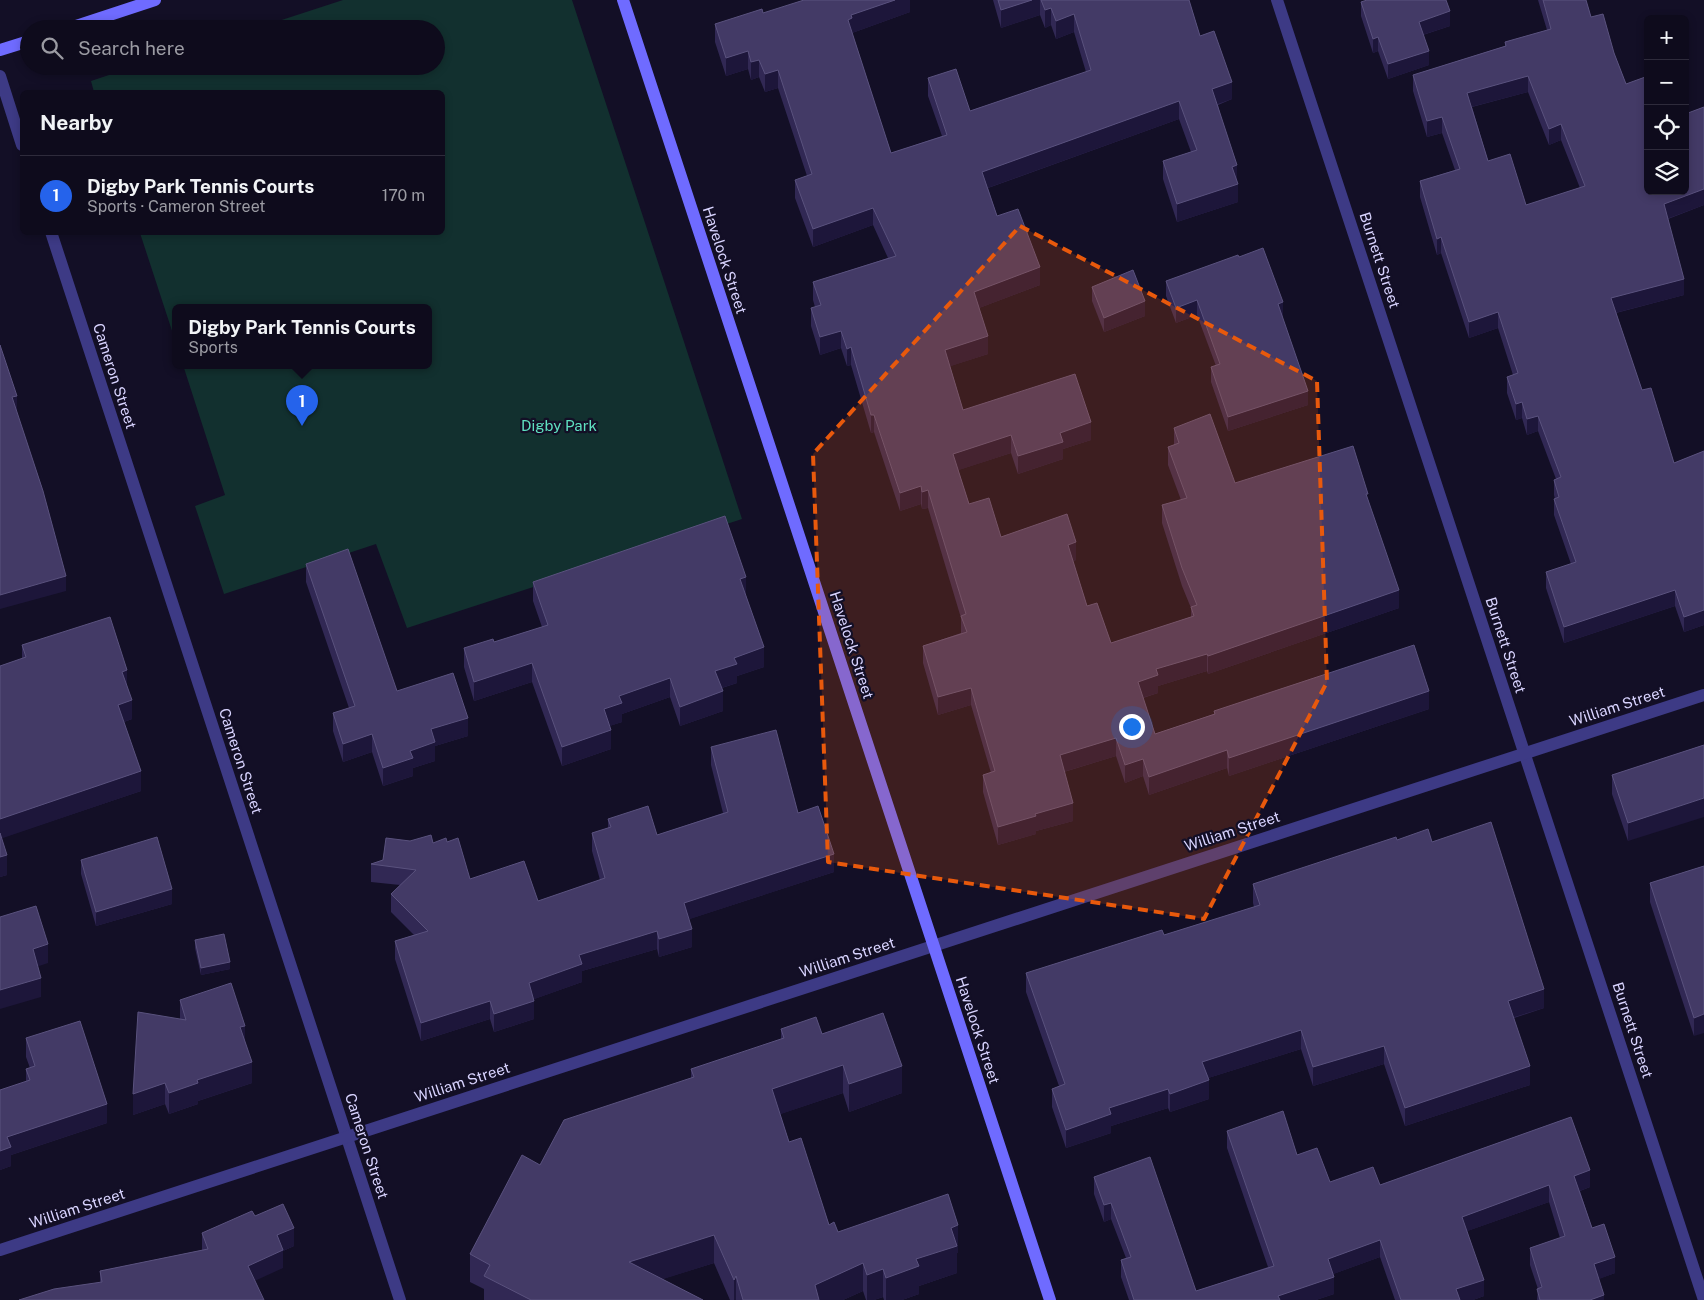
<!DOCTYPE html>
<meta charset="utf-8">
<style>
:root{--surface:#0e0b1c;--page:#1c1929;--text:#f1f3f6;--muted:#9b9ba3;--line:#2e2b3b;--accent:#2563eb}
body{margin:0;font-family:"Public Sans",sans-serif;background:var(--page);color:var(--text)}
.controls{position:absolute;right:15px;top:15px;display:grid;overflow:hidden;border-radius:8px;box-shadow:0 2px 8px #0003}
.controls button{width:45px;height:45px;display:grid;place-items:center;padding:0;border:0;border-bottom:1px solid var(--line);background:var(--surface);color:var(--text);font:25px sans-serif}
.you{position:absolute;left:1131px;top:726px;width:18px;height:18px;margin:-12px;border:4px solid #fff;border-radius:50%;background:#1a73e8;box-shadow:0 0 0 8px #1a73e833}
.badge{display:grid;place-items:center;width:32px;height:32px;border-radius:50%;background:var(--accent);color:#fff;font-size:16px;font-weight:700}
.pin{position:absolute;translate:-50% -41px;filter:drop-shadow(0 1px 2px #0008)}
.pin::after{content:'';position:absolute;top:26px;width:18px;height:15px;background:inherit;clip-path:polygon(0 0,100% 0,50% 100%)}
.popup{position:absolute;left:172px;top:304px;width:260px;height:65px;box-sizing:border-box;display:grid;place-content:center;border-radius:8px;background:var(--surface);filter:drop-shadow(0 1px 4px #0005);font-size:16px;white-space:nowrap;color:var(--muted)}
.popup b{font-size:19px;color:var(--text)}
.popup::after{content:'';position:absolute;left:50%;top:100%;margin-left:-10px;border:10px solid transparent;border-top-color:var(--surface)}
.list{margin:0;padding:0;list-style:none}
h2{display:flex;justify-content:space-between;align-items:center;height:65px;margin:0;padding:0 20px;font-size:21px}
h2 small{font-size:16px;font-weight:400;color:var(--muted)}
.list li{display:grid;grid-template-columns:32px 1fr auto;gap:15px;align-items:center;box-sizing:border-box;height:80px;padding:0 20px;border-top:1px solid var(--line)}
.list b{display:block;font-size:19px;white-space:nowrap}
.list p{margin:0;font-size:16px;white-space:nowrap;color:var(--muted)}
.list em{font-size:16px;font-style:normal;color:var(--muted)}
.icon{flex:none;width:28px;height:28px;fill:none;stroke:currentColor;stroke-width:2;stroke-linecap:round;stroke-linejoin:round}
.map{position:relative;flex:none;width:1704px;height:1300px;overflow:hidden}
.search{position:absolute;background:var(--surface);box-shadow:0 2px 8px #0003;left:20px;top:20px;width:425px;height:55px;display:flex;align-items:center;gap:12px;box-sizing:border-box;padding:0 18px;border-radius:28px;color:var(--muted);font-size:19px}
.panel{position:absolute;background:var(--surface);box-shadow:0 2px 8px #0003;left:20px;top:90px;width:425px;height:145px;border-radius:8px}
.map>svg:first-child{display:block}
.green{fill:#12302f}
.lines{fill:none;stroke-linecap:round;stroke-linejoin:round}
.street{stroke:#3d3a85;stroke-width:12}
.secondary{stroke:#6f6bff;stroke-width:12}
.wall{fill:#312854;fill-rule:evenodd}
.shaded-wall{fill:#1d163a}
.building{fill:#433a66;stroke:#5a527e;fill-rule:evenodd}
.marked{fill:#e8590c;fill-opacity:0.2;stroke:#e8590c;stroke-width:4;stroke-dasharray:10 6;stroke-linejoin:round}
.labels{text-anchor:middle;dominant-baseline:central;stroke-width:4.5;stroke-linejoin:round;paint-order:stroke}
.street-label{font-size:15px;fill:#d9d4ff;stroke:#130f26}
.park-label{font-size:15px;fill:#5fe0c0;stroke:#130f26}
</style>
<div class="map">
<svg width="1704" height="1300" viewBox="0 0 1704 1300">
<rect width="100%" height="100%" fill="#130f26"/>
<!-- green -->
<path class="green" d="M343,0H572L742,519L407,628L376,544L224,594L195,506L225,495L183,365H428V307H176V343L140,233L442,232V92H94L91,81L136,66H436V29H254Z"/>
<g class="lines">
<!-- street -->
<g class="street">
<path d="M1277,0L1704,1300"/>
<path d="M0,76L22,145"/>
<path d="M51,232L400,1300"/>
<path d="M0,1250L1704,695"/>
</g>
<!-- secondary -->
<g class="secondary">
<path d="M623,0L1050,1300"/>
<path d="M67,29L155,0"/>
<path d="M0,50L29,41"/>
</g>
</g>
<!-- wall -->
<g class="wall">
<path d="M910,0V12L852,33L891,153L942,136L928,96V78L970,111L1086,72L1074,32L1056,39L1051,25L1045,28L1040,15L1001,28L993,0H1189L1200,36L1232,99L1218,105L1237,182L1238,202L1177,222L1163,179V161L1191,152L1179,119L988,188L997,216L1040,285L979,308L988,354L950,366L963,410L1091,440L1063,449V459L1018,474L1011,453L958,470L969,504L1001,537L1076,560L1073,561L1087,606L1111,643L1191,617V608L1182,586L1162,523V505L1181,500L1168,465V447L1174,445V428L1235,483L1368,501L1399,608L1208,674L1207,671L1158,686V693L1143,698L1155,734L1214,714V711L1429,709L1229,776L1227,768L1149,795L1143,776L1125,783L1116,756L1064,772L1073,821L1036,831V834L998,845L983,792V775L991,773L971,705L938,715L923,663V646L961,633V618L928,508L922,509L921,504L900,511L874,432L871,433L851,365L847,366L841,348L820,355L811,326V308L815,307L813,300V282L888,258L873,225L813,247L795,198V180L807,176L778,88L765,92L759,77L751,80L748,69L726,76L715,42V24L763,13Z"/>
<path d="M1538,0H1586L1591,17L1614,53L1626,84L1688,113L1704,107V205L1668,219L1684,295L1616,313L1642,390L1674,463L1704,451V625L1684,632L1675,606L1564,643L1546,588V572L1571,564L1554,515V499H1555L1554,495V480L1556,479L1538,431L1527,435L1522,418L1516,420L1507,393V377L1513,375L1498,328L1469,338L1441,253L1437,255L1420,197V181L1455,170L1442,133L1427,137L1413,91V75L1505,46V42L1547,30ZM1528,92L1549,145L1561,140L1580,188L1526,205L1488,161L1472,107Z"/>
<path d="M1361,2L1450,26L1423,35L1429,65L1388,79L1378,51L1373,53L1361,16Z"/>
<path d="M1239,257L1283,316H1282L1308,405L1228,431L1211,382V367L1216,366L1197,315L1176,323L1166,296V281Z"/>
<path d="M1092,287L1145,316L1104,332L1092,301Z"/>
<path d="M306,564L397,691L468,736L435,746V761L413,768V776L383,786L372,752L343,762L333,731V713L349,708L306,582Z"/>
<path d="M533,582L746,596L764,667L737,676V683L722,688L723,711L680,726L670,697L622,714V722L609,726L611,749L562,766L532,682L474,701L464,667V648L494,642L542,627L533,601Z"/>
<path d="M22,645L127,686L132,719L124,722L141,791L1,838L7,875L0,877V666L22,659Z"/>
<path d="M1704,745L1628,841L1612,794V775Z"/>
<path d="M711,747L798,813L834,872L689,919L692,947L659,957L657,949L582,971V982L534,999V1019L494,1032L490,1019L421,1041L395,959V941L414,935L391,912V894L400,885L371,882V864L383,860L410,841L433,843L447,842L470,879L538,901L600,880L592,851V833L608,828V819L657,835L723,813L711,765Z"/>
<path d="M1397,840L1432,842L1544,1008L1514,1018L1530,1085L1405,1126L1384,1064L1313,1086L1301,1049L1208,1078L1209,1099L1170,1112L1168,1108L1111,1126V1133L1066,1148L1052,1107V1089L1059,1086L1026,992V973L1164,935L1254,907L1253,903V884Z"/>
<path d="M81,860L172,904L96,926L81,874Z"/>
<path d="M1704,866L1694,1036L1650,902V883Z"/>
<path d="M195,940L230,969L201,975L195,948Z"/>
<path d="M180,1000L245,1042L252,1083L198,1101V1104L169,1114L165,1104L133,1115L180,1019Z"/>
<path d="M781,1029L822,1034L902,1093L849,1112L843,1093L780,1114L789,1142L829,1225L838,1232L958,1253H957V1273L919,1286V1294L902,1300H884L883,1297L874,1300H866L863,1291L843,1300H730L714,1263L662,1279L703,1300H484V1289L470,1282V1254L540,1165L691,1078V1069L781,1040Z"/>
<path d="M26,1038L107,1123L11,1155V1166L0,1170V1090L26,1082V1069L30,1068L26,1057Z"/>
<path d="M1571,1117L1590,1187L1580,1191L1592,1228L1615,1273L1598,1279L1604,1300H1537L1538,1289L1530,1265V1248L1560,1238L1549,1202L1467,1231L1484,1296L1473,1300H1395L1380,1257L1333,1274L1334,1294L1316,1300H1129L1121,1277V1260L1126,1258L1111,1219L1104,1222L1094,1194V1177L1196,1291L1268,1267L1227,1148V1131L1297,1155L1330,1182L1380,1185Z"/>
<path d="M255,1216L294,1246L283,1251V1268L100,1282V1271L202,1250V1233Z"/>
</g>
<!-- shaded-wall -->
<g class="shaded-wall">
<path d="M895,0H910V12L852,33V36L848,20L851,15Z"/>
<path d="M1032,0H1040V15L1001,28V10Z"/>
<path d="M1051,8V25L1045,28V10Z"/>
<path d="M1450,11V26L1419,36V22Z"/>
<path d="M1074,14V32L1056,39V21Z"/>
<path d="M1378,37V51L1373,53V39Z"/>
<path d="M748,51V69L726,76V58Z"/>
<path d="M1429,51V65L1388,79V64Z"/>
<path d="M759,60V77L751,80V62Z"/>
<path d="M778,70V88L765,92V74Z"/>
<path d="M1528,76V92L1467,108V93Z"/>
<path d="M1232,82V99L1212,106V89Z"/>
<path d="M1179,101V119L982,190V172Z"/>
<path d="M1442,117V133L1427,137V121Z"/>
<path d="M1561,124V140L1549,145V129Z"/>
<path d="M1237,165V183L1232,167Z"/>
<path d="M1238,184V202L1177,222V204Z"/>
<path d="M1704,189V205L1664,220V204Z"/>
<path d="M873,208V225L813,247V229Z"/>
<path d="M1441,237V253L1437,255V239Z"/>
<path d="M1040,267V285L974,310V292Z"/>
<path d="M1684,279V295L1611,314V298Z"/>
<path d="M1197,300V315L1176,323V308Z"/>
<path d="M1145,301V316L1104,332V318Z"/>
<path d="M1283,302V316L1278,318V304Z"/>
<path d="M1498,312V328L1469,338V322Z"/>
<path d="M841,331V348L820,355V337Z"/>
<path d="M988,336V354L945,368V350Z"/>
<path d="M851,347V365L847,366V349Z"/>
<path d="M1308,391V405L1228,431V417Z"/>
<path d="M17,396V410L12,412V397Z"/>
<path d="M1522,402V418L1516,420V404Z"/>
<path d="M871,415H874V432L871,433Z"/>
<path d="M1538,416V431L1527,435V419Z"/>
<path d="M1091,422V440L1063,449V459L1018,474V456L1060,433Z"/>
<path d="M1011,435V453L953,472V454Z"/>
<path d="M921,486V504L900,511V493Z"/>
<path d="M928,490V508L922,509V492Z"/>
<path d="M1076,542V560L1068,563V545Z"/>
<path d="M66,576V591L0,609V595Z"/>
<path d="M746,577V596L740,579Z"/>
<path d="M1399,590V608L1208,674V656Z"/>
<path d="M1675,590V606L1564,643V627Z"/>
<path d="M1704,610V625L1684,632V617Z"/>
<path d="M764,647V667L737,676V683L715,690V671L734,658Z"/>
<path d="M1207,654V671L1158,686V693L1138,699V682L1156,669Z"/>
<path d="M532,663V682L474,701V682Z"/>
<path d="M127,670V689L122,672Z"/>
<path d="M670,678V697L622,714V722L604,728V709L619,696Z"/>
<path d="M971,688V705L938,715V697Z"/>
<path d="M723,691V711L680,726V707Z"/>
<path d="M1429,691V709L1229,776V758Z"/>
<path d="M132,700V719L118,724V705Z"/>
<path d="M468,718V736L435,746V761L413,768V776L383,786V768L410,751L431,729Z"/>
<path d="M611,730V749L562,766V747Z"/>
<path d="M372,734V752L343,762V744Z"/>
<path d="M1116,738V756L1060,773V755Z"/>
<path d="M1227,750V768L1149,795V777Z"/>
<path d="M1143,759V776L1125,783V765Z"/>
<path d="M141,771V791L0,839V819Z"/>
<path d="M1704,798V817L1628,841V823Z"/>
<path d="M1073,803V821L1036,831V834L998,845V827L1035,814Z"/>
<path d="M834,854V872L684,921V903Z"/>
<path d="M7,855V875L0,877V857Z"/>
<path d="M172,889V904L96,926V912Z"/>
<path d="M692,929V947L659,957V939Z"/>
<path d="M657,931V949L582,971V982L529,1001V983L579,955Z"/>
<path d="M48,944V963L33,968V949Z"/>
<path d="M230,962V969L201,975V968Z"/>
<path d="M41,978V997L0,1009V990Z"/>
<path d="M1544,989V1008L1508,1019V1001Z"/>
<path d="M490,1001V1019L421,1041V1023Z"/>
<path d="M534,1001V1019L494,1032V1014Z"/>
<path d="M1704,1014V1033L1694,1036V1018Z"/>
<path d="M245,1026V1047L240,1027Z"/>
<path d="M1301,1030V1049L1202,1080V1062Z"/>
<path d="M1384,1046V1064L1313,1086V1067Z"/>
<path d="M252,1062V1083L198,1101V1104L169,1114V1093L197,1080Z"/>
<path d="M843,1065V1093L772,1117V1089Z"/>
<path d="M902,1066V1093L849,1112V1084Z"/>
<path d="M1530,1066V1085L1405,1126V1108Z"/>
<path d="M1209,1080V1099L1170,1112V1094Z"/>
<path d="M165,1083V1104L133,1115V1094Z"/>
<path d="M1168,1089V1108L1111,1126V1133L1066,1148V1130L1109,1108Z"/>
<path d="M107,1104V1123L11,1155V1166L0,1170V1151L7,1137Z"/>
<path d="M1590,1170V1187L1574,1193V1176Z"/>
<path d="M1549,1185V1202L1462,1233V1217Z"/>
<path d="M1111,1203V1219L1104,1222V1205Z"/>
<path d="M958,1225V1253H957V1273L919,1286V1294L902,1300H886V1278L916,1259L951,1228Z"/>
<path d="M294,1228V1246L283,1251V1268L248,1284V1266L277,1235Z"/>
<path d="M714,1235V1263L629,1290V1262Z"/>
<path d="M1380,1240V1257L1328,1276V1259Z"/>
<path d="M1615,1257V1273L1594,1281V1264Z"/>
<path d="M863,1263V1291L843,1300H815V1285Z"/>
<path d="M883,1269V1297L874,1300H867V1275Z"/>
<path d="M736,1276V1300H734V1280Z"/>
<path d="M1334,1277V1294L1316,1300H1278V1296Z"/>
<path d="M1484,1280V1296L1473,1300H1456V1289Z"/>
<path d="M1604,1295V1300H1590Z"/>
</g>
<!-- building -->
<g class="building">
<path d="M804,0H895L851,15L852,18L848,20L891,153L947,135L928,78L956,69L970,111L1091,70L1074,14L1056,21L1051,8L1045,10L1041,0H1189L1200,36L1214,31L1232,82L1212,89L1237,165L1232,167L1238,184L1177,204L1163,161L1197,150L1179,101L982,172L997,216L1018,209L1040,267L974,292L988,336L945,350L963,410L1075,374L1091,422L1060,433L1063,442L1018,456L1011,435L953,454L969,504L989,498L1001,537L1067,514L1076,542L1068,545L1087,606L1097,603L1111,643L1194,616L1191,607L1197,605L1182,568L1162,505L1187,498L1168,447L1179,443L1174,428L1210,414L1235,483L1353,446L1368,494H1366L1399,590L1208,656L1207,654L1156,669L1158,675L1138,682L1155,734L1215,714L1214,711L1414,645L1429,691L1229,758L1227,750L1149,777L1143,759L1125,765L1116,738L1060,755L1073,803L1035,814L1036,816L998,827L983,775L995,771L971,688L938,697L923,646L967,632L961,616L966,614L928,490L922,492L921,486L900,493L874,415H871L851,347L847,349L841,331L820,337L811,308L821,305L813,282L896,256L873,208L813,229L795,180L812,174L778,70L765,74L759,60L751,62L748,51L726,58L715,24L762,9L763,13Z"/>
<path d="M998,0H1032L1001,10Z"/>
<path d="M1367,0H1446L1450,11L1419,22L1429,51L1388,64L1378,37L1373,39L1361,2Z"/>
<path d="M1543,0H1586L1591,17L1603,14L1614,53L1626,84L1648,76V191H1685V106L1688,113L1704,107V189L1664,204L1684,279L1611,298L1642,390L1651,388L1674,463L1704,451V610L1684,617L1675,590L1564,627L1546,572L1576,562L1554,499L1559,497L1554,480L1561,477L1538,416L1527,419L1522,402L1516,404L1507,377L1518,373L1498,312L1469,322L1441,237L1437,239L1420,181L1460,169L1442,117L1427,121L1413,75L1506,46L1505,42L1551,29ZM1528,76L1549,129L1561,124L1585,186L1526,205L1510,154L1488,161L1467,93Z"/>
<path d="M1263,248L1283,302L1278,304L1308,391L1228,417L1211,367L1220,364L1197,300L1176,308L1166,281L1238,255L1239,257Z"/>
<path d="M1133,270L1145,301L1104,318L1092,287Z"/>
<path d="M0,345L17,396L12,397L43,491L66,576L0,595Z"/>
<path d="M725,516L746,577L740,579L764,647L734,658L737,664L715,671L723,691L680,707L670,678L619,696L622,703L604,709L611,730L562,747L532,663L474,682L464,648L493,639L494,642L548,625L533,582Z"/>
<path d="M348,549L397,691L453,673L468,718L431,729L435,742L410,751L413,758L383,768L372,734L343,744L333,713L355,706L306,564Z"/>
<path d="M110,617L127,670L122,672L132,700L118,705L141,771L0,819V666L26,657L22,645Z"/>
<path d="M776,730L798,813L818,806L834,854L684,903L692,929L659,939L657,931L579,955L582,964L529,983L534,1001L494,1014L490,1001L421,1023L395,941L428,931L391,894L416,870L371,864L383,860L386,838L410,841L431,835L433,843L446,838L447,842L458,838L470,879L524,861L538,901L605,878L592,833L611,827L608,819L648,806L657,835L728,812L711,747Z"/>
<path d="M1704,745V798L1628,823L1612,775Z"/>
<path d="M1491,822L1544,989L1508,1001L1530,1066L1405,1108L1384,1046L1313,1067L1301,1030L1202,1062L1209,1080L1170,1094L1168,1089L1109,1108L1111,1114L1066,1130L1052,1089L1065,1084L1026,973L1162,930L1164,935L1260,905L1253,884L1396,837L1397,840L1428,829L1432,842Z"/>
<path d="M0,833L7,855L0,857Z"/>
<path d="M157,837L172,889L96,912L81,860Z"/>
<path d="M1704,866V1014L1694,1018L1650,883Z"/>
<path d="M36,906L48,944L33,949L41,978L0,990V917Z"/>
<path d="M224,934L230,962L201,968L195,940Z"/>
<path d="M231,983L245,1026L240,1027L252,1062L197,1080L198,1083L169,1093L165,1083L133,1094L138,1012L186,1020L180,1000Z"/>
<path d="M883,1013L902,1066L849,1084L843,1065L772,1089L789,1142L801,1138L829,1225L834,1222L838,1232L948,1194L958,1225L951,1228L957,1246L916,1259L919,1266L886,1278L883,1269L867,1275L863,1263L815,1285L819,1300H743L736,1276L734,1280L714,1235L629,1262L703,1300H531L484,1276L490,1265L470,1254L522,1155L540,1165L564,1120L694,1077L691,1069L784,1038L781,1029L816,1017L822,1034Z"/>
<path d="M80,1021L107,1104L7,1137L11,1147L0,1151V1090L30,1080L26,1069L35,1066L26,1038Z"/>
<path d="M1283,1111L1297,1155L1317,1148L1330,1182L1373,1167L1380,1185L1571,1117L1590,1170L1574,1176L1592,1228L1604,1224L1615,1257L1594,1264L1604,1295L1590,1300H1540L1537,1289L1542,1287L1530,1248L1565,1236L1549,1185L1462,1217L1484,1280L1456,1289L1460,1300H1401L1380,1240L1328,1259L1334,1277L1278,1296L1280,1300H1134L1121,1260L1131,1257L1111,1203L1104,1205L1094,1177L1150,1157L1196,1291L1274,1266L1227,1131Z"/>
<path d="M283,1204L294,1228L277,1235L283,1250L248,1266L264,1300H19L54,1289L102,1282L100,1271L208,1249L202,1233L252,1211L255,1216Z"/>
</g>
<!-- marked area -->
<path class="marked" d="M1020,226L1317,381L1327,682L1204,919L828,862L813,454Z"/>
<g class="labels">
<!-- street labels -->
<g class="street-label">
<text transform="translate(725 260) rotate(72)">Havelock Street</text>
<text transform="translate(1380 260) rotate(72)">Burnett Street</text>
<text transform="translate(115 376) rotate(72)">Cameron Street</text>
<text transform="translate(852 645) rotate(72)">Havelock Street</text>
<text transform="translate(1506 645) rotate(72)">Burnett Street</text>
<text transform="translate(1617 706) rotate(-18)">William Street</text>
<text transform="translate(241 761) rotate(72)">Cameron Street</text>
<text transform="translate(1232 831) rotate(-18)">William Street</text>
<text transform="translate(847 957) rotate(-18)">William Street</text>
<text transform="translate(978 1030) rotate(72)">Havelock Street</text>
<text transform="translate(1633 1030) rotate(72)">Burnett Street</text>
<text transform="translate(462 1082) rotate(-18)">William Street</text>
<text transform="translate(367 1146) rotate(72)">Cameron Street</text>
<text transform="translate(77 1208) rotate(-18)">William Street</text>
</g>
<!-- park labels -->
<g class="park-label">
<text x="559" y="425">Digby Park</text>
</g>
</g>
</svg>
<div class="controls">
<button>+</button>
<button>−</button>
<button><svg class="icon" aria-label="locate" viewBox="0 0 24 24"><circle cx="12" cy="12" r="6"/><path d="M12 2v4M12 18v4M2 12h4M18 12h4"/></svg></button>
<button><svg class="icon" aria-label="layers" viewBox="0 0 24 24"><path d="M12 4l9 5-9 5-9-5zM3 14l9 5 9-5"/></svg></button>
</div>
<div class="you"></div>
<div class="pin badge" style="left:302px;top:426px">1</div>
<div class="popup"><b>Digby Park Tennis Courts</b>Sports</div>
<div class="search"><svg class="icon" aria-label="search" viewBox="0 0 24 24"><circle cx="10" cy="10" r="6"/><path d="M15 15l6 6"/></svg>Search here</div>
<section class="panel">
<h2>Nearby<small></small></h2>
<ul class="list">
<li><span class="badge">1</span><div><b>Digby Park Tennis Courts</b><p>Sports · Cameron Street</p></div><em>170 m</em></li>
</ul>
</section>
</div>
